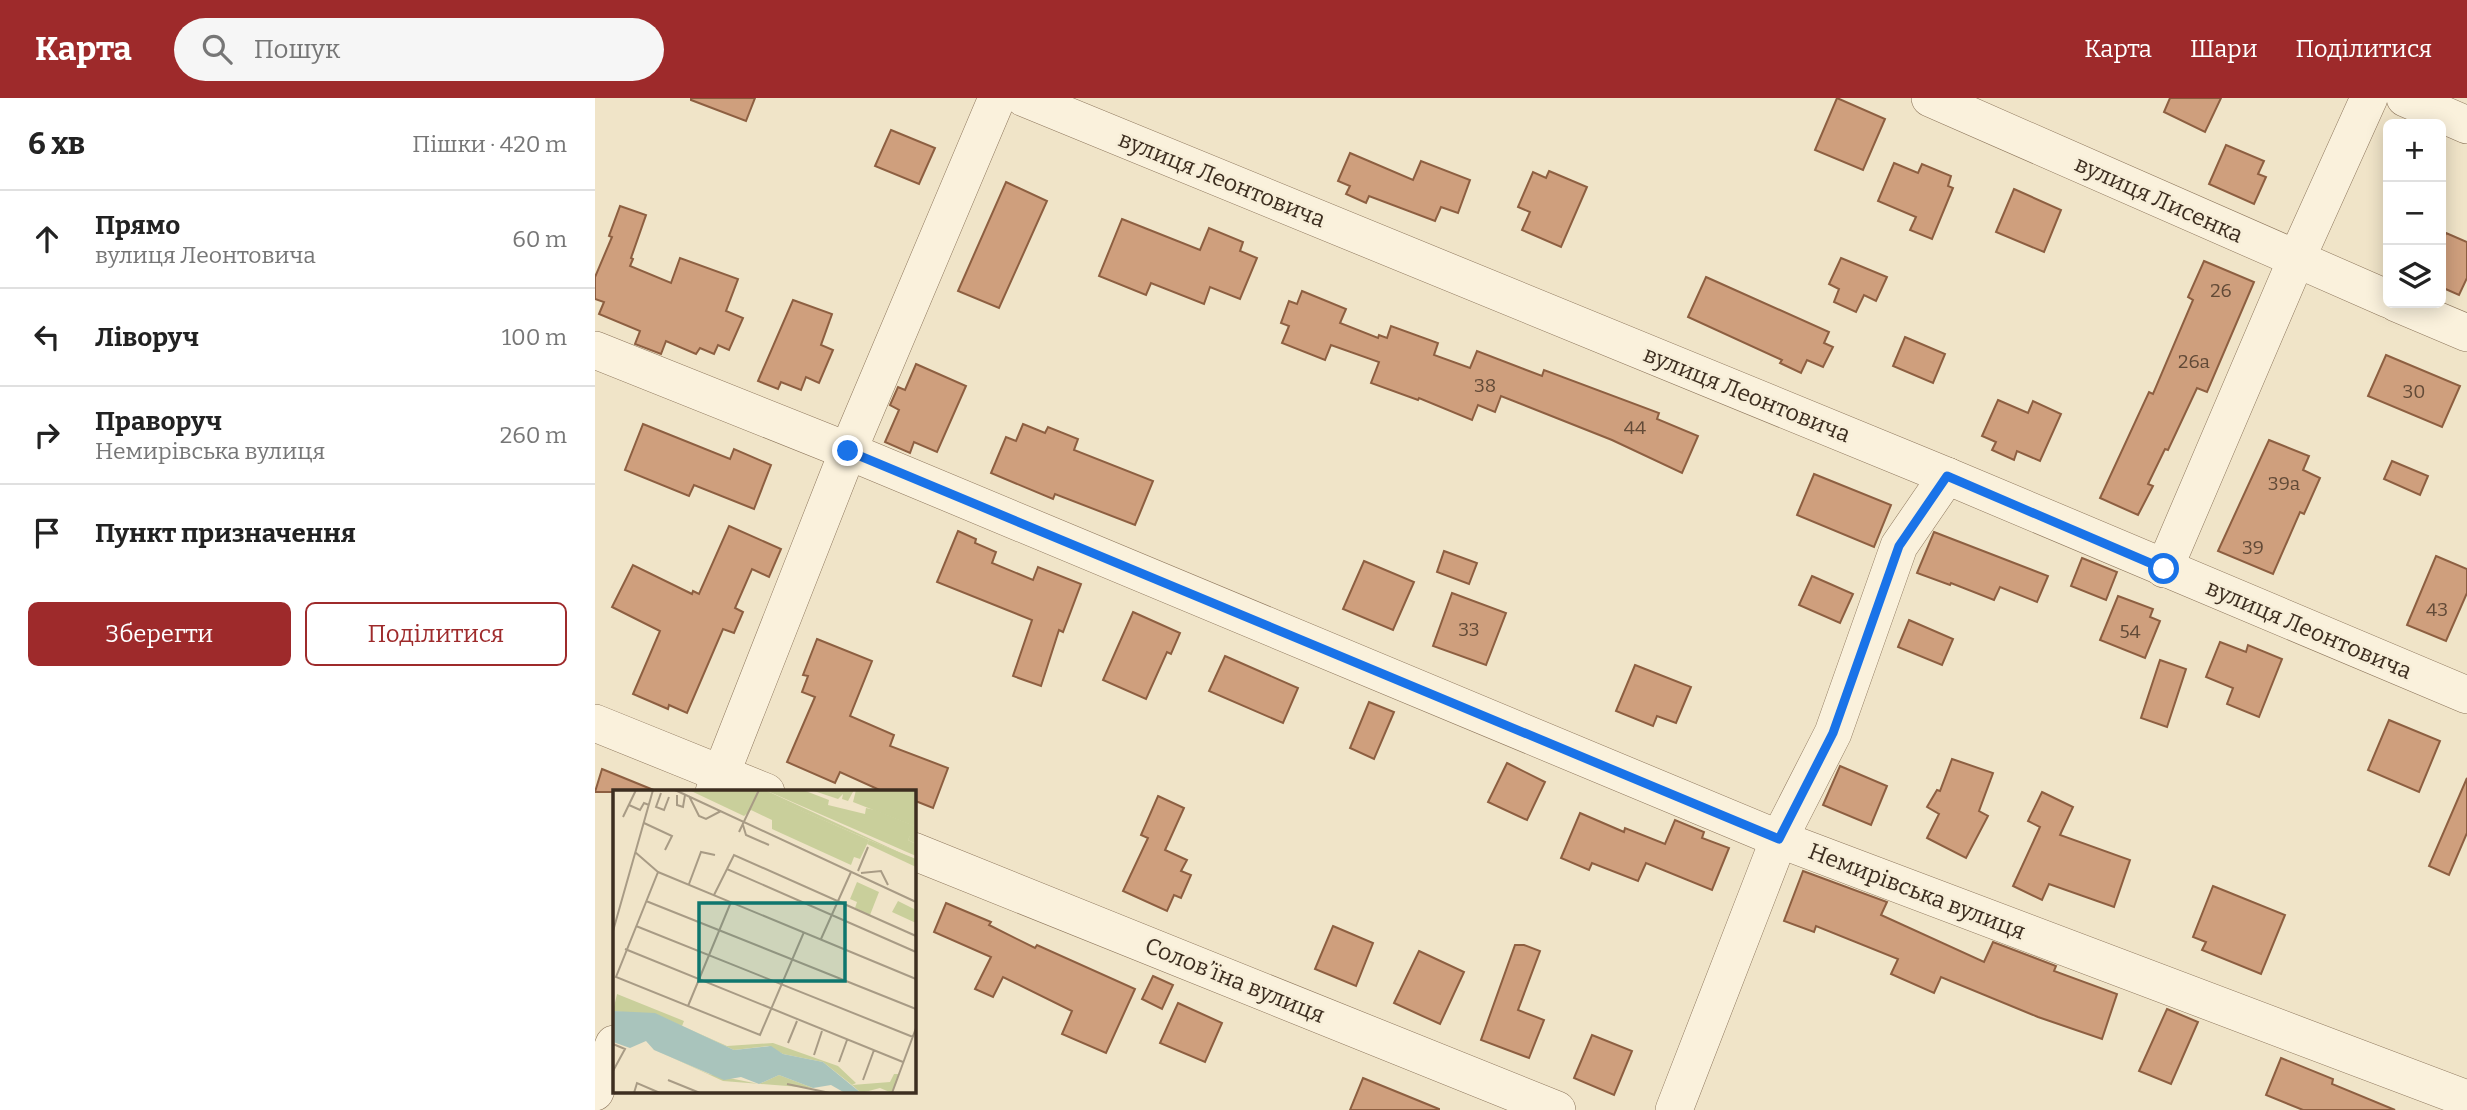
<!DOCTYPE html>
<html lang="uk">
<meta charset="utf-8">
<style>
:root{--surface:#fff;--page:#f6f6f6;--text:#222;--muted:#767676;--line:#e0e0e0;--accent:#9e2a2b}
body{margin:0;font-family:Bitter,serif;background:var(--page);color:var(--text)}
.controls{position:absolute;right:21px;top:21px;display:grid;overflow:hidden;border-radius:10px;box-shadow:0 4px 18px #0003}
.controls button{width:63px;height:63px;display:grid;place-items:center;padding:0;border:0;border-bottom:2px solid var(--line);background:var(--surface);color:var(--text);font:35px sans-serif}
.stop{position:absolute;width:21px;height:21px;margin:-16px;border:5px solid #1a73e8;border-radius:50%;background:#fff}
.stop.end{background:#1a73e8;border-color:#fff;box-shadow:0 2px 7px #0008}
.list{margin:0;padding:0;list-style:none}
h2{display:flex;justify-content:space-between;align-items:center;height:91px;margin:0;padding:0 28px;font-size:30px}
h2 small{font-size:23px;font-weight:400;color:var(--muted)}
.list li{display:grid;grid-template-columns:46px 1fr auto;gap:21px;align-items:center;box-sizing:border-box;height:98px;padding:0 28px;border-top:2px solid var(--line)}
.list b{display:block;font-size:26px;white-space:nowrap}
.list p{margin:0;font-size:23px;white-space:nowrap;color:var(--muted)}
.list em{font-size:23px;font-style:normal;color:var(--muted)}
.actions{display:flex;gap:14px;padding:21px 28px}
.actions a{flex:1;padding:16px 0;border:2px solid var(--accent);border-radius:10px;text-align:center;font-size:24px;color:var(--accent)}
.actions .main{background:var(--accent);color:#fff}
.icon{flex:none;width:38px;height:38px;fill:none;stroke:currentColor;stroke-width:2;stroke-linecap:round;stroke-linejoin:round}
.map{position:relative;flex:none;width:1872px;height:1012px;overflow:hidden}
header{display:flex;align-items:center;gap:42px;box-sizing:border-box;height:98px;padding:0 35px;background:var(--accent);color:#fff}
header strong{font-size:33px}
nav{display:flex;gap:38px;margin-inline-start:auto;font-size:24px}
.search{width:490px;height:63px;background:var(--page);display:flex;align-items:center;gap:18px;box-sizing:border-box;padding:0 24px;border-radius:38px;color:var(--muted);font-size:26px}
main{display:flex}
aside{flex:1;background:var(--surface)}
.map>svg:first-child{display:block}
.building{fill:#cf9f7d;stroke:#8d5f41;stroke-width:2}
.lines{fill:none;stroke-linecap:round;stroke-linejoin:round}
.minor-casing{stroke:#8d765c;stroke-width:38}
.minor{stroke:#faf1dc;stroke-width:37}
.route{stroke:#1a73e8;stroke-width:9}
.labels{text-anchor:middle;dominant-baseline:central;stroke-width:5;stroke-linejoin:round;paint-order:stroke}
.number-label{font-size:19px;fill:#624a37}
.street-label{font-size:23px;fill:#3d2e20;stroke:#f7eed8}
.inset-road{fill:none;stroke:#a89b85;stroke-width:2}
.view{fill:#0f766e;fill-opacity:0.15;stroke:#0f766e;stroke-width:3.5}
.inset-edge{fill:none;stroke:#3d2e20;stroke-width:3.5}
</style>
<header>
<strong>Карта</strong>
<div class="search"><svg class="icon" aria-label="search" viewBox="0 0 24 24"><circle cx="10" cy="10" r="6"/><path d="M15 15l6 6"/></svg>Пошук</div>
<nav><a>Карта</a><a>Шари</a><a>Поділитися</a></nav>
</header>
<main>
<aside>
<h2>6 хв<small>Пішки · 420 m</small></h2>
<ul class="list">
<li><svg class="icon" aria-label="ahead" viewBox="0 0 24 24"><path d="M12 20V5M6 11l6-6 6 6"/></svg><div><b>Прямо</b><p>вулиця Леонтовича</p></div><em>60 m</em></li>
<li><svg class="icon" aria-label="left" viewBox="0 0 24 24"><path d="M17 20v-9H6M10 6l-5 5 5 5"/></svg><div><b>Ліворуч</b></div><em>100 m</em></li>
<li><svg class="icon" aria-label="right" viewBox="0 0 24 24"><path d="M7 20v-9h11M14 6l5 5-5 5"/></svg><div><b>Праворуч</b><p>Немирівська вулиця</p></div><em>260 m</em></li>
<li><svg class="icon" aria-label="arrive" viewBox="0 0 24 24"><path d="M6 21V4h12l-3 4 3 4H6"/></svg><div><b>Пункт призначення</b></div></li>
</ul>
<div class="actions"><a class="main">Зберегти</a><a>Поділитися</a></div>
</aside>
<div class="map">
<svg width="1872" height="1012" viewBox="0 0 1872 1012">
<rect width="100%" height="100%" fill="#f0e4c8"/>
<!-- building -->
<g class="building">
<path d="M96,0H160L151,23L96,2Z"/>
<path d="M1242,0L1290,21L1268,72L1220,52Z"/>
<path d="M1575,0H1626L1610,34L1569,14Z"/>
<path d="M296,32L340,50L324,86L280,68Z"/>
<path d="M1631,47L1669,63L1663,76L1671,79L1659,106L1614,86Z"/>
<path d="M755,55L818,82L826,63L875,82L863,115L846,109L840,123L774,98L771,105L751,96L755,88L743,83Z"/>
<path d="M1299,65L1323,75L1327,66L1356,78L1353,88L1358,90L1337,141L1315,132L1321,119L1283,103Z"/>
<path d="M954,73L992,89L966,149L927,132L935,114L923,109L938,74L951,80Z"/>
<path d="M411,84L452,103L404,210L363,193Z"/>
<path d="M1419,91L1466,112L1449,154L1401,134Z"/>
<path d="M25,108L51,117L36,160L38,161L35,168L76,185L85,160L143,181L131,213L148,220L134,252L123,247L119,256L105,250L101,256L71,243L66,256L40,246L45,233L4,216L9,204L0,201V179L17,139L14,138Z"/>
<path d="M527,121L605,152L614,130L648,144L645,153L662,160L645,201L615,189L609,206L556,185L551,197L504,178Z"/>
<path d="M1851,135L1872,144V180L1864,197L1846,189V147Z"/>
<path d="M1246,160L1292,179L1281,203L1269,197L1261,214L1239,204L1244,191L1234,186Z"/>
<path d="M1609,163L1659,184L1612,294L1602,290L1573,352L1570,351L1553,386L1558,388L1543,417L1505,400L1554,294L1558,296L1598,202L1593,199Z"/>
<path d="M1111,179L1234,234L1229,245L1238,249L1228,269L1212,262L1206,275L1185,265L1187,262L1093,219Z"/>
<path d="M707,193L751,211L745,225L783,240L784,237L792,240L796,228L843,245L839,257L875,270L882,253L947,278L949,272L1064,315L1062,321L1103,338L1087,375L1017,342L906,298L900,314L883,307L877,322L824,300L823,302L776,285L784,264L736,247L730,262L687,245L694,228L686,225L694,203L702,206Z"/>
<path d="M198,202L237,216L226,247L238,252L224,285L211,279L206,292L186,284L183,291L163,283Z"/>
<path d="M1310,239L1350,256L1338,285L1298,268Z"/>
<path d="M1791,257L1865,288L1847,329L1773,298Z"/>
<path d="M321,266L371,288L342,354L319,344L315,355L290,344L304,312L295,307L303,289L310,292Z"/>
<path d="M1403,302L1433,315L1438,303L1466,316L1445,363L1422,353L1419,362L1397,352L1401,344L1387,338Z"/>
<path d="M48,326L135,361L139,351L176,367L159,411L99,387L94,398L30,372Z"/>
<path d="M428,326L450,335L453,329L483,341L479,352L558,383L540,427L460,396L458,401L396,375L411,339L421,343Z"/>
<path d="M1674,342L1714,358L1708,372L1725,380L1709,416L1705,414L1678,476L1623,453Z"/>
<path d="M1797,363L1833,378L1825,397L1789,381Z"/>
<path d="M1219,376L1296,407L1279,449L1202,417Z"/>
<path d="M134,428L186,451L174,479L157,471L140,510L148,514L139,535L128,531L92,615L74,607L73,611L38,596L65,533L17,509L38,467L97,496L98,493L104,496Z"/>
<path d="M363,433L381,441L380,445L401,454L397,465L438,482L443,469L486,486L468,534L464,532L446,588L418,578L437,522L342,484Z"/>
<path d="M1339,434L1453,478L1442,504L1405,489L1399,502L1356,485L1355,487L1322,475Z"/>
<path d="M849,453L882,465L874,486L842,474Z"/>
<path d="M1841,458L1872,471V495L1851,543L1812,527Z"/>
<path d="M1487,460L1522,474L1511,502L1476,488Z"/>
<path d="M769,463L819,484L798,532L748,511Z"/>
<path d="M1217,478L1258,496L1245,525L1204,507Z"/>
<path d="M857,495L911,515L891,567L838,548Z"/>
<path d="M1523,498L1558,511L1555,519L1565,523L1550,560L1505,542Z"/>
<path d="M538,514L585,535L576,556L572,554L551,601L508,582Z"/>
<path d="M1314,522L1358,541L1347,567L1303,549Z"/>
<path d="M222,541L277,563L255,618L299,637L295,648L353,670L338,710L318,702V694H289L245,674L240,685L192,664L220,599L207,594L213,578L208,577Z"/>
<path d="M1625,544L1651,554L1653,547L1687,561L1664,619L1632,606L1638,590L1611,579Z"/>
<path d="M630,558L703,590L688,625L614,593Z"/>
<path d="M1565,562L1591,571L1572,629L1546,620Z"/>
<path d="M1040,567L1096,589L1081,625L1062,618L1058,628L1021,613Z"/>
<path d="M774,604L799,614L779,661L755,650Z"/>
<path d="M1794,622L1845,643L1824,694L1773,672Z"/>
<path d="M1357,661L1398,675L1384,713L1393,718L1371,760L1332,740L1344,716L1332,709L1342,692L1345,693Z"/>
<path d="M912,665L950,684L932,722L893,704Z"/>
<path d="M1245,668L1292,688L1276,727L1228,707Z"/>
<path d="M7,671L61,693V694H0Z"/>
<path d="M1872,680V735L1854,777L1834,768Z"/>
<path d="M1447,694L1478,709L1465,737L1535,762L1519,809L1454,786L1447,802L1418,788L1445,729L1433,723Z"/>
<path d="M563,698L589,710L570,752L592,762L586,773L596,777L586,800L579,797L572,813L528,793L553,740L546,737Z"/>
<path d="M985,715L1029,734L1030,730L1070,746L1080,722L1109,734L1107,740L1134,750L1117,792L1051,765L1043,783L997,765L994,772L966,760Z"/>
<path d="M1208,773L1292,804L1286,817L1389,864L1398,844L1461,868L1459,873L1522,896L1507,941L1443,919L1346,879L1339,895L1296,876L1303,861L1221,828L1219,834L1189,823Z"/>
<path d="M1618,788L1690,817L1666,876L1607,852L1611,844L1598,839Z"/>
<path d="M351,805L396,824L394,827L440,850L442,847L540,891L511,955L467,936L477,913L408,879L398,899L380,891L396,859L339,834Z"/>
<path d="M738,828L778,845L761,888L720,871Z"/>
<path d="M920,847H929L945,853L923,912L949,922L934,960L886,942Z"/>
<path d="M824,853L869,874L845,926L799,905Z"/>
<path d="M558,878L578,887L567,911L547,901Z"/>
<path d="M583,905L627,925L610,964L565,945Z"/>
<path d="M1572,911L1603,924L1576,986L1544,973Z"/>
<path d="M997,937L1037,953L1019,997L979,980Z"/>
<path d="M1686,960L1738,981L1737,986L1800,1012H1708L1671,997Z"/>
<path d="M768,980L844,1011V1012H755Z"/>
</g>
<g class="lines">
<!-- minor casing -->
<g class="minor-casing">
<g id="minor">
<path d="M429,0L1352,378L1872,597"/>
<path d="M1335,0L1793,201"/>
<path d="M1810,0L1872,27"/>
<path d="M1801,205L1872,235"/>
<path d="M0,252L253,353L1184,741L1872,1001"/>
<path d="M1569,471L1701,162L1774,0"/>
<path d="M0,625L171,694"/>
<path d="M119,694L253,353L402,0"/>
<path d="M318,753L962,1012"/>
<path d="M0,994L19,946"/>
<path d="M1079,1012L1184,741L1238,635L1304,448L1352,378"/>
</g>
</g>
<!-- minor -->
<use href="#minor" class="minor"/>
</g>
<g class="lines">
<!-- route -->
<path class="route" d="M253,353L1184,741L1238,635L1304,448L1352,378L1569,471"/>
</g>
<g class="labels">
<!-- number labels -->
<g class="number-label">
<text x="1626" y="192">26</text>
<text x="1599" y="263">26а</text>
<text x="890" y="287">38</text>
<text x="1819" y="293">30</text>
<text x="1040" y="329">44</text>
<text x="1689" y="385">39а</text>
<text x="1658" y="449">39</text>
<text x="1842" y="511">43</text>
<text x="874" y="531">33</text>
<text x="1535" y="533">54</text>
</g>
<!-- street labels -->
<g class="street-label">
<text transform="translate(627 81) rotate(22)">вулиця Леонтовича</text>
<text transform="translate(1564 101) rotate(24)">вулиця Лисенка</text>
<text transform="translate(1152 296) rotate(22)">вулиця Леонтовича</text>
<text transform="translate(1714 531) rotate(23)">вулиця Леонтовича</text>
<text transform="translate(1322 793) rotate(21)">Немирівська вулиця</text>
<text transform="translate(640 882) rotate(22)">Соловʼїна вулиця</text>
</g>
</g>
<!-- overview -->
<g transform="translate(18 692)">
<rect width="303" height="303" fill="#f0e4c8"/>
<path d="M142,0H152L303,70L145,2ZM198,0H241L235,11L229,9L230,4L225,9ZM243,0H303V54L295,50L301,36L240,12ZM244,92L266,102L257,125L242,118L244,112L237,109ZM285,111L303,120V133L279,122ZM4,204L71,231L69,236L114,256L160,253L225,276L243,293L239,295L210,272L170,264L155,256L121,260L47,226L0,221ZM36,257L96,284L146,294L166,285L200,298L110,291Z" fill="#c9cf9b"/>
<path d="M76,0H142L256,50L247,69L241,67L238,75L159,39V30L138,20L131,26ZM152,0H190L216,10L215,15L252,24L253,18L262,20L302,36L295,50L303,54V66ZM281,284H286L279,303L267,298L248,303L239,295L277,292Z" fill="#c9cf9b"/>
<path d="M256,50L303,69V77L254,54Z" fill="#c9cf9b"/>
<path d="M0,221L42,223L121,260L158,256L170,264L210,272L248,303H232L218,295L200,298L166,285L146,294L128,287L111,290L41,260L33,251L17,258L0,252Z" fill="#a9c4bc"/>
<path class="inset-road" d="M62,0L303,112M48,3L43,17L51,20L56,7M64,5V15L70,17L72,5M76,6L86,26L93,29L108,21M16,15L27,20L31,13L36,15M10,27L23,0M31,33L59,46L52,60M130,35L133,45L156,55M126,42L146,0M22,62L45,82L3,187L147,245L191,142M114,79L121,65L303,146M245,81L255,57M45,82L303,189M248,83L268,81L275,95M76,94L88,62L102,65M101,105L114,79L303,162M33,111L303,219M23,136L300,247M0,141L40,0M208,149L238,82M12,159L290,272M75,216L118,112M175,253L184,231M0,254L12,259L0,281M201,265L209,241M226,272L234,250M55,290L87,303M250,290L261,260M174,294L217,303M21,303L24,293L47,303M279,303L303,238"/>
<path class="view" d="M86,113H232V191H86Z"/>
<rect width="303" height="303" class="inset-edge"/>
</g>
</svg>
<div class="controls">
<button>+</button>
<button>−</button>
<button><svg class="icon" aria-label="layers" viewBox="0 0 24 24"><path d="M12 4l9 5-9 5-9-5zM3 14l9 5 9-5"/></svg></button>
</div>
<div class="stop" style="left:1569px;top:471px"></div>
<div class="stop end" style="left:253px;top:353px"></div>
</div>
</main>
